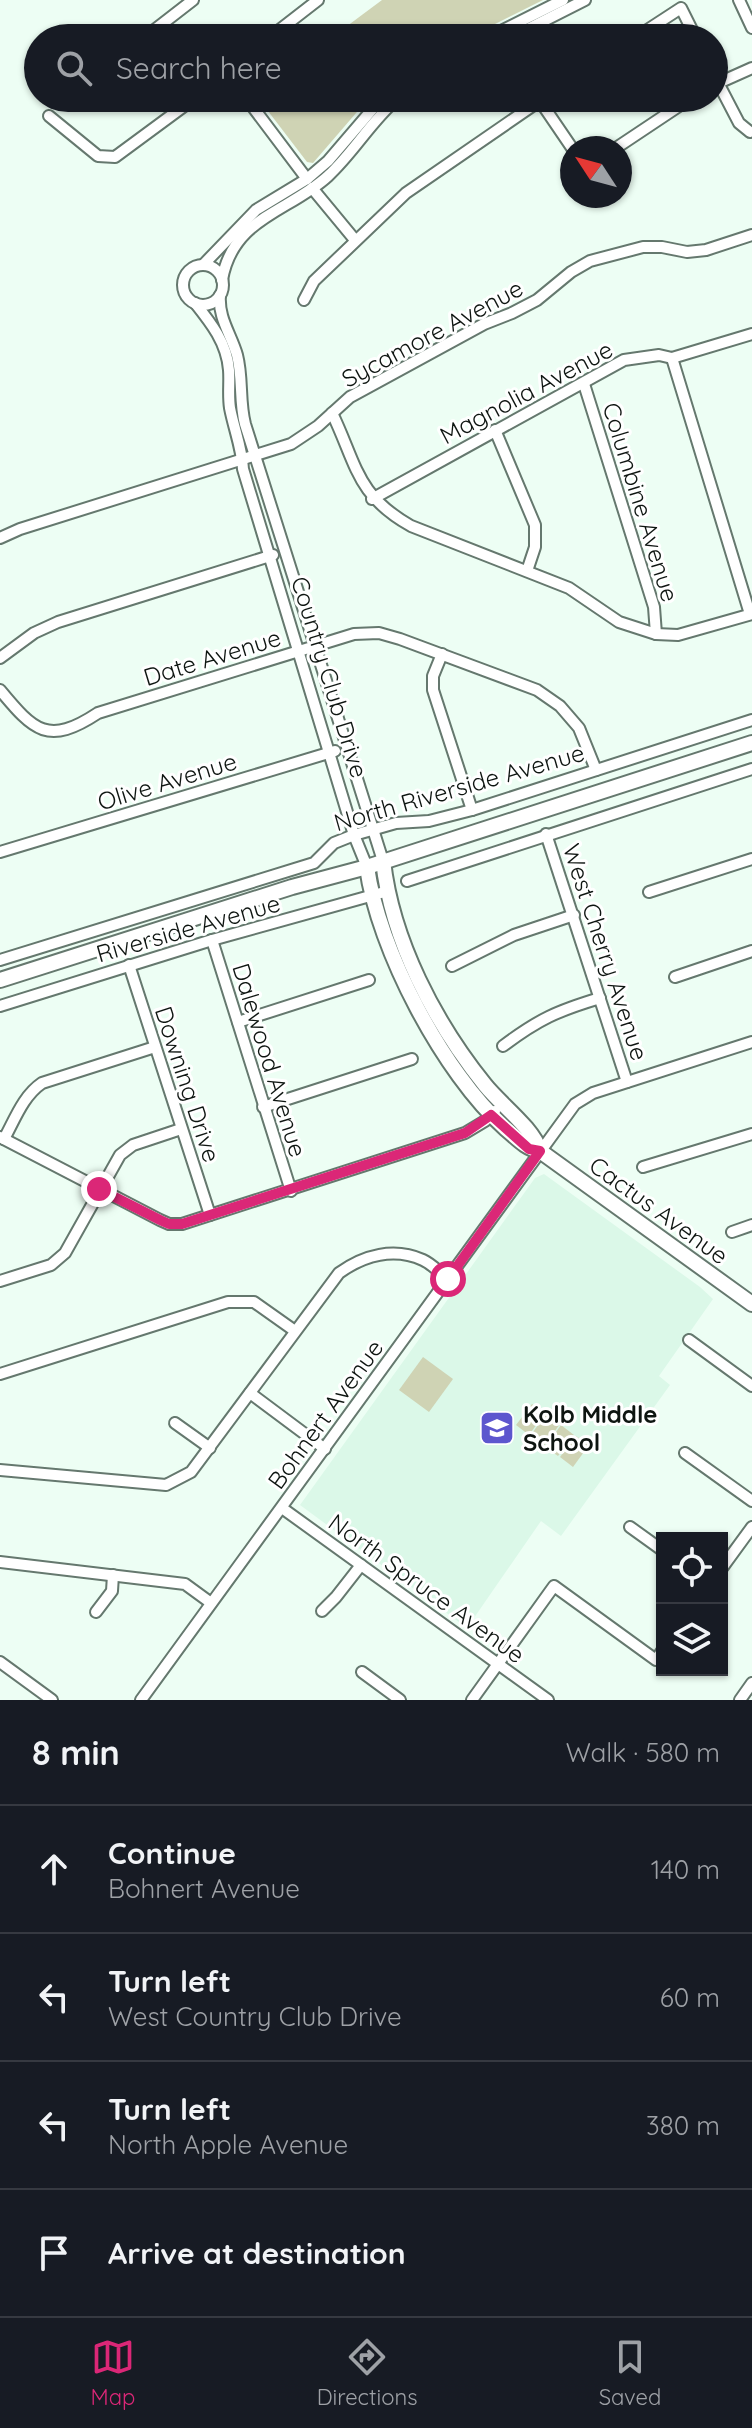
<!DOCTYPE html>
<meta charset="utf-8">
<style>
:root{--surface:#171b24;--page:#20242c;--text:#f1f3f6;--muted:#9ea1a6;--line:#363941;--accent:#db2777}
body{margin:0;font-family:Quicksand,sans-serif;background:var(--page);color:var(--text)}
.controls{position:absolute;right:24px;bottom:24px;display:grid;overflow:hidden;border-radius:0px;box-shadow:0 2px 6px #0004}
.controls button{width:72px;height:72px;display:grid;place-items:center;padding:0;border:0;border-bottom:2px solid var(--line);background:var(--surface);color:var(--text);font:40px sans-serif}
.compass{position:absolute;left:560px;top:136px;width:72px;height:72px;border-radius:50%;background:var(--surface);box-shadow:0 2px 6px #0004;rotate:306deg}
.stop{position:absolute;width:24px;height:24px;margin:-18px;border:6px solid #db2777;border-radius:50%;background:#fff}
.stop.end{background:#db2777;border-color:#fff;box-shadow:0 2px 8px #0008}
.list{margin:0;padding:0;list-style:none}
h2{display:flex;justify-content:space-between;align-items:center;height:104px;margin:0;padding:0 32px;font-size:34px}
h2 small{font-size:26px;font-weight:400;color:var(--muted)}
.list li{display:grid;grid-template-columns:52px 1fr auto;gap:24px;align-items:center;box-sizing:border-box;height:128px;padding:0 32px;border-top:2px solid var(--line)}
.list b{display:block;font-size:30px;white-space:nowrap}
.list p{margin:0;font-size:26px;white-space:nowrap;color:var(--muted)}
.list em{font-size:26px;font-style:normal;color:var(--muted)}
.icon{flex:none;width:44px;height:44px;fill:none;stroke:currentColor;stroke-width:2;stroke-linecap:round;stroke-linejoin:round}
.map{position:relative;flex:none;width:752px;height:1700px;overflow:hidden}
.search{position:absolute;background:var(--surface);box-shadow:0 2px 6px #0004;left:24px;right:24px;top:24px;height:88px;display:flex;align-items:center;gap:20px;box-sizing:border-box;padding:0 28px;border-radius:44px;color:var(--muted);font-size:30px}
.sheet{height:616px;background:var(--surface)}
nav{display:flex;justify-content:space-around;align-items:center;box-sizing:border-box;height:112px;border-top:2px solid var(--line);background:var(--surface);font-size:22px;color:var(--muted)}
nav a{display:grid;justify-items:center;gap:4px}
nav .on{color:var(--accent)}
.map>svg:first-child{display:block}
.built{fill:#dbf8e8}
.green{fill:#cfd3b4}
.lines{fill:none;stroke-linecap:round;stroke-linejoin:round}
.minor-casing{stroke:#65786e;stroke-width:14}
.major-casing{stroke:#65786e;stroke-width:18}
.minor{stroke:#fff;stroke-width:10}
.major{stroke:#fff;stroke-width:14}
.route{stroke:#db2777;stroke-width:10}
.labels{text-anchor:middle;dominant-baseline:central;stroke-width:6;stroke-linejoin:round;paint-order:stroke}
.street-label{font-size:24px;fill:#0e1511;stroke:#fff}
.poi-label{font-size:24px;font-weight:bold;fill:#0e1511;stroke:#fff;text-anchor:start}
</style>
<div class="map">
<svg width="752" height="1700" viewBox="0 0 752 1700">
<rect width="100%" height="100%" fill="#edfef4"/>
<!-- built -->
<path class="built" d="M544,1174L700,1287L713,1299L659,1376L670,1385L561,1536L541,1521L467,1628L300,1505L535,1178Z"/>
<!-- green -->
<g class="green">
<path d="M382,0H543L467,38H331Z"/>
<path d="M258,98H369L313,163L307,162Z"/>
<path d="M423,1357L453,1379L429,1412L399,1390Z"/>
<path d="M532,1404L545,1413L529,1435L516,1425Z"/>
<path d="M546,1414L560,1424L544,1446L530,1436Z"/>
<path d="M561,1425L574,1435L558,1456L545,1447Z"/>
<path d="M576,1436L589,1445L573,1467L560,1457Z"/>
</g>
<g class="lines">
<!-- minor casing -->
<g class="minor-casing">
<g id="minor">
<path d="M739,0L752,28"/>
<path d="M144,38L193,0"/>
<path d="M269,38L318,0"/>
<path d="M487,38L563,0"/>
<path d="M510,38L585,0"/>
<path d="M635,38L681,8L696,38"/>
<path d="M714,75L739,123L750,132"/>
<path d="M714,85L752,68"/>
<path d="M246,98L307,179"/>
<path d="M540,101L572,148"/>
<path d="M49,116L98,156L115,157L195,98"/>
<path d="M616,148L691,98"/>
<path d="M312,188L355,240"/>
<circle cx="203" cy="285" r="20"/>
<path d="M203,265L256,210L307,179L328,161L382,98"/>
<path d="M222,280C233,217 289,212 328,176C354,152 371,121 398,98"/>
<path d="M220,295C218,318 231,334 237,355C243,378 239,401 245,424L383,861"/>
<path d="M304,300L314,281L406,193L544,98"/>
<path d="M195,303C211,323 227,343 229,370C230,382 228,395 230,408C234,429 242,448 243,469L354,835L367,867"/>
<path d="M672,358L750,614"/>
<path d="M584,384L654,607L656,634"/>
<path d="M332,413C357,465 356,495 411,526L569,588L619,622L656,634L678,635L752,614"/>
<path d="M495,430L535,525V547L527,571"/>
<path d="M372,499L624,360L659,355L672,358L752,334"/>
<path d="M0,538L20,529L291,444L318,426L350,397L484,324L512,313L537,300L571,272L590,261L643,247H662L687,252L706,250L752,235"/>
<path d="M442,654L433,676V690L472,810"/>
<path d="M0,658L34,633L58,622L273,555"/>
<path d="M0,690C34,731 48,746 98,713L354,634L379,633L400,639L537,690L560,706L579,728L596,770"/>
<path d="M546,834L627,1082"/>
<path d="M0,852L335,751"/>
<path d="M407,881L752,769"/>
<path d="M649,892L752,859"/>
<path d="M212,940L291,1191"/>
<path d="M0,960L314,863L334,843L354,835L396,823L429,821L472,810L752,720"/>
<path d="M129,965L210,1215"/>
<path d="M452,966L514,935L574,915"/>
<path d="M675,977L752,951"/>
<path d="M0,1006L212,940L388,891"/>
<path d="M238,1022L369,980"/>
<path d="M503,1046C539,1019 557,1011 600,998"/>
<path d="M263,1107L412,1059"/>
<path d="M0,1137L160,1220L169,1224H182L465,1133L485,1121L495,1111"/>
<path d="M4,1139C15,1119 23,1096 42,1083L155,1047"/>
<path d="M643,1167L752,1134"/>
<path d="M732,1232L752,1225"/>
<path d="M0,1281L51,1265L65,1253L120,1155L133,1145L181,1129"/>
<path d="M689,1340L752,1386"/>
<path d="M0,1374L228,1302H254L295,1331"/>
<path d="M250,1393L325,1449"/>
<path d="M175,1423L210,1448"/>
<path d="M685,1453L752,1501"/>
<path d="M0,1470L166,1485L191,1472L339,1273C364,1255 394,1247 423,1260C432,1264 440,1273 448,1279"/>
<path d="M282,1508L548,1700"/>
<path d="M630,1527L662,1550"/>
<path d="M0,1562L185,1584L211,1603"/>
<path d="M722,1568L752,1527"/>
<path d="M322,1611L336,1597L361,1565"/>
<path d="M96,1612L112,1591L113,1575"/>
<path d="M0,1662L52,1700"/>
<path d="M362,1672L400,1700"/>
<path d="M141,1700L575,1104L593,1093L752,1042"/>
<path d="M472,1700L554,1586L656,1660L662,1651"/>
<path d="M740,1700L752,1683"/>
</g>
</g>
<!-- major casing -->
<g class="major-casing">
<g id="major">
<path d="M383,861C392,941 435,1023 485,1085C501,1105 533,1128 540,1151"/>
<path d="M367,867C378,949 444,1074 505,1128C517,1138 525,1148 540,1151L752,1304"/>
<path d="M0,980L292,887L367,867L752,743"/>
</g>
</g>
<!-- minor -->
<use href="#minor" class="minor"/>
<!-- major -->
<use href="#major" class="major"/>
</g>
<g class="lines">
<!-- route -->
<path class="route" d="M99,1189L160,1220L169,1224H182L465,1133L491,1115L529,1149L540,1151L448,1279"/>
</g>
<!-- icons -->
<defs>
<g id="school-square" transform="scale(1.8)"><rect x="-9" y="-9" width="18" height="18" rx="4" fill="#5d56ce" stroke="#fff"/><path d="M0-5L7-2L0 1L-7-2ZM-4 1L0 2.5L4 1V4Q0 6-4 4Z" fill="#fff"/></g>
</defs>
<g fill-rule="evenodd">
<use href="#school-square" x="497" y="1428"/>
</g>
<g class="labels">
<!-- street labels -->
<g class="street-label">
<text transform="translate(432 333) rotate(-28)">Sycamore Avenue</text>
<text transform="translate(526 392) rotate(-28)">Magnolia Avenue</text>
<text transform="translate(641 502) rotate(73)">Columbine Avenue</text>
<text transform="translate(212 657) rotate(-17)">Date Avenue</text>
<text transform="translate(330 677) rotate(73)">Country Club Drive</text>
<text transform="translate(167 781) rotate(-17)">Olive Avenue</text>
<text transform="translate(459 787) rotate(-16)">North Riverside Avenue</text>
<text transform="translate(188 928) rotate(-16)">Riverside Avenue</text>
<text transform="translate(606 952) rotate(72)">West Cherry Avenue</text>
<text transform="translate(270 1060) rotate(73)">Dalewood Avenue</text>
<text transform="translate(188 1084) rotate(72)">Downing Drive</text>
<text transform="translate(659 1210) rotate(36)">Cactus Avenue</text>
<text transform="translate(325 1414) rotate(-54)">Bohnert Avenue</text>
<text transform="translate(427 1588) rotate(36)">North Spruce Avenue</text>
</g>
<!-- poi labels -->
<g class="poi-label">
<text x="523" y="1414">Kolb Middle<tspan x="523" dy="28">School</tspan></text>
</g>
</g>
</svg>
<div class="controls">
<button><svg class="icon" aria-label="locate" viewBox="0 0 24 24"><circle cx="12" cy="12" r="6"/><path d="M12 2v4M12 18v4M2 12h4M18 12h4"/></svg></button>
<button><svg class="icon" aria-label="layers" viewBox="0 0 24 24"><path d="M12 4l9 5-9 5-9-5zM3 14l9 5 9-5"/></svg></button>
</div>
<svg class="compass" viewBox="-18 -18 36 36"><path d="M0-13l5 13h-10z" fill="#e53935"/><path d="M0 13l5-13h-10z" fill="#9ea1a6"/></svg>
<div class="stop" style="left:448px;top:1279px"></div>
<div class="stop end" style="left:99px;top:1189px"></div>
<div class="search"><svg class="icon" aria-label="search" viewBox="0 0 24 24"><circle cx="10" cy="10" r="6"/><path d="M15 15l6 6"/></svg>Search here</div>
</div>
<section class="sheet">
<h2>8 min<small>Walk · 580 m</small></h2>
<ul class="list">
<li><svg class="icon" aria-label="ahead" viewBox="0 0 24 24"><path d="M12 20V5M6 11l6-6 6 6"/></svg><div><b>Continue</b><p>Bohnert Avenue</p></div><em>140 m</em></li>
<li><svg class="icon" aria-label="left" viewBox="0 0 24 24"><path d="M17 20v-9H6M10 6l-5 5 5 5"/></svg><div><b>Turn left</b><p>West Country Club Drive</p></div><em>60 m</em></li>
<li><svg class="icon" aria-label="left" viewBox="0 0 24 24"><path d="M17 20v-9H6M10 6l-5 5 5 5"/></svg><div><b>Turn left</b><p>North Apple Avenue</p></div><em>380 m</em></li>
<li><svg class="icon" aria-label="arrive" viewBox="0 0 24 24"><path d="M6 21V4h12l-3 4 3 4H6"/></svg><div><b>Arrive at destination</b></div></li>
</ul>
</section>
<nav>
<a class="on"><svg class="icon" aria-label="map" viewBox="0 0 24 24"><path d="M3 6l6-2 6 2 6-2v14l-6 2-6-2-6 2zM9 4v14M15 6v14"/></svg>Map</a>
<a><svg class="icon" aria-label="directions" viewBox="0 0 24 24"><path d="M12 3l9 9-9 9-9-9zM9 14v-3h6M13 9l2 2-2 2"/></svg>Directions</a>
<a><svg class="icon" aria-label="saved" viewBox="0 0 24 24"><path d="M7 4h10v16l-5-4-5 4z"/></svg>Saved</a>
</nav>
